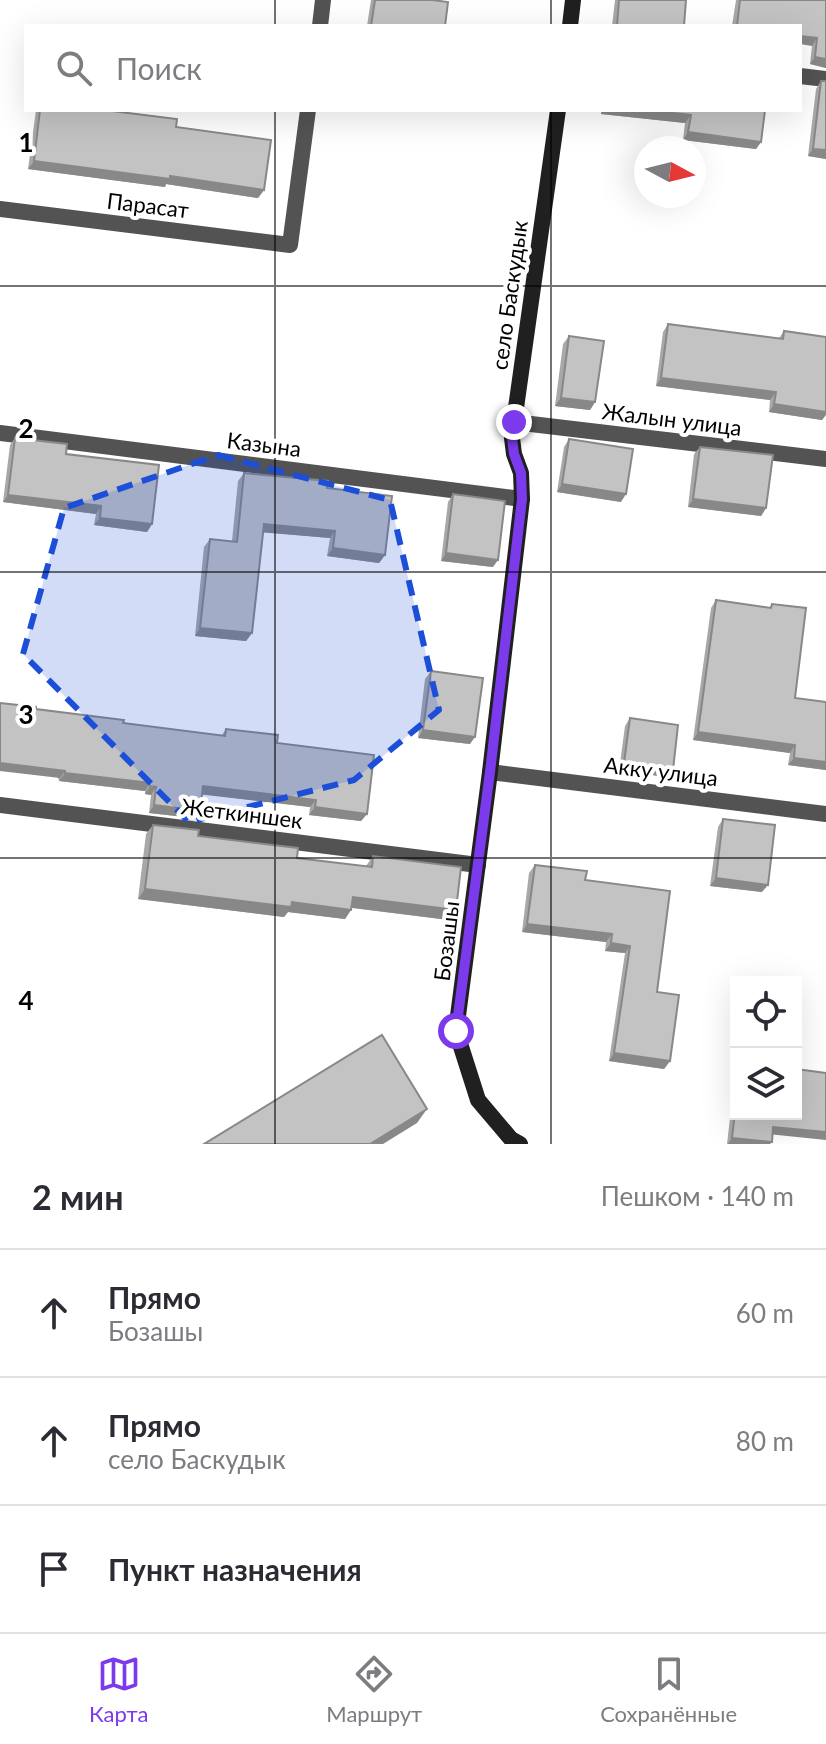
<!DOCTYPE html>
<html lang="ru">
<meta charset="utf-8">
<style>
:root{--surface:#fff;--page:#f2f2f3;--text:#2b2b33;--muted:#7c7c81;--line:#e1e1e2;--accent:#7c3aed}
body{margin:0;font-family:Lato,sans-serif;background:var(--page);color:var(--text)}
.controls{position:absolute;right:24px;bottom:24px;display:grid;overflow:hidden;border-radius:0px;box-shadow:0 8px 32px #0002}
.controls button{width:72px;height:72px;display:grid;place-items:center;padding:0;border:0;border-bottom:2px solid var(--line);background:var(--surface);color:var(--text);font:40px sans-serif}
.compass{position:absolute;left:634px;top:136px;width:72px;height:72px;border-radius:50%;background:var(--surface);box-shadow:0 8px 32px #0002;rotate:97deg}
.stop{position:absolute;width:24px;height:24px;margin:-18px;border:6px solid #7c3aed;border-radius:50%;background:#fff}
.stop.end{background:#7c3aed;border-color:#fff;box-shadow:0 2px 8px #0008}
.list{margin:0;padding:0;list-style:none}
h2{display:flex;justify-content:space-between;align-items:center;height:104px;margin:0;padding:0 32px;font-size:34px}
h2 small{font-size:26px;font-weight:400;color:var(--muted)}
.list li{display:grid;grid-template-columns:52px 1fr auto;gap:24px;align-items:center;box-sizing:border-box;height:128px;padding:0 32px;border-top:2px solid var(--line)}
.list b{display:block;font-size:30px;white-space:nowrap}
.list p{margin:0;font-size:26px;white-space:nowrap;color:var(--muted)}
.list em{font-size:26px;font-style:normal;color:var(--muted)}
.icon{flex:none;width:44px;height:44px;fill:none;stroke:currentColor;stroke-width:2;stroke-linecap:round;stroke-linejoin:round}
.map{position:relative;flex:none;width:826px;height:1144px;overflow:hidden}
.search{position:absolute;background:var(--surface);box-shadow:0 8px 32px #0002;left:24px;right:24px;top:24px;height:88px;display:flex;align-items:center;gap:20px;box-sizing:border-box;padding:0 28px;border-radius:0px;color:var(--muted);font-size:30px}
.sheet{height:488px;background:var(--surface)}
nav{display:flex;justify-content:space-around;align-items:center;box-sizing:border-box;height:112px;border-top:2px solid var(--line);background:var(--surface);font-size:22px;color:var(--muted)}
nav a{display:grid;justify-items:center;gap:4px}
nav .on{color:var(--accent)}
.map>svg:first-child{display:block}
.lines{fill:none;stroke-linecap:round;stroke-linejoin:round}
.street{stroke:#535353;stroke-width:16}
.secondary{stroke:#202020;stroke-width:16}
.wall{fill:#a8a8a8}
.shaded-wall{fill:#888}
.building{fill:#c3c3c3;stroke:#888;stroke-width:2}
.route{stroke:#7c3aed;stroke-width:10}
.marked{fill:#1d4ed8;fill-opacity:0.2;stroke:#1d4ed8;stroke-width:6;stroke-dasharray:16 10;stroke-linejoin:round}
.grid{fill:none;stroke:#000;stroke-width:2;stroke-opacity:0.55}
.labels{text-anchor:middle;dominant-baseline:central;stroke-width:8;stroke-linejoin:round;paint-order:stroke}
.street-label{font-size:22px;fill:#000;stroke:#fff}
.grid-label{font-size:26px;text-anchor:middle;font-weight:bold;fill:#000;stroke:#fff;stroke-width:8;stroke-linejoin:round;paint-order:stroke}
</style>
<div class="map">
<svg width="826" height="1144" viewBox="0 0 826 1144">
<rect width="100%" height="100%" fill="#fff"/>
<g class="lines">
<!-- street -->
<g class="street">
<path d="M320,26L323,0"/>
<path d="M800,76L826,79"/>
<path d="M0,209L290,245L308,110"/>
<path d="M514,422L826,459"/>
<path d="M0,433L522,499"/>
<path d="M490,772L826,814"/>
<path d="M0,805L478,865"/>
</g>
<!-- secondary -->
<g class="secondary">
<path d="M570,26L573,0"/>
<path d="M520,1144L511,1139L478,1100L456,1031L490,772L522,499L521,473L514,454L512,438L514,422L558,110"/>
</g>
</g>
<!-- wall -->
<g class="wall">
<path d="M371,0H432L445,26H367Z"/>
<path d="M615,0H686L684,26H612Z"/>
<path d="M736,0H826V68L810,64L812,46L800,26H732Z"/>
<path d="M821,81L826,159L808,156L816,89Z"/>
<path d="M36,110H104L176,127L264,190L258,198L166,184L165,187L28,169Z"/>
<path d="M601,110H765L761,142L756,149L683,140L685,123L601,114Z"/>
<path d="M668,324L779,338L784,331L825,415L822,420L769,412L770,400L656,386L663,332Z"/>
<path d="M569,336L595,402L590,410L555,406L563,344Z"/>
<path d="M15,438L66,454L152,524L147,532L94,525L96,514L3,502L10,445Z"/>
<path d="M569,439L621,502L557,492L564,447Z"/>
<path d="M700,447L766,508L761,516L688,507L694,454Z"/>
<path d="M244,473L327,488L385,555L379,563L327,556L330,538L263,532L252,633L246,641L195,636L204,547L210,539L232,541L238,481Z"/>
<path d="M453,494L493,567L441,561L448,502Z"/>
<path d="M716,600L769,608L772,604L795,698L826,770L788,765L790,753L693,740L711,608Z"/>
<path d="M431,671L470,744L418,738L425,679Z"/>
<path d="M36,709L123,723L222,735L226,729L277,743L367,814L361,821L309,815L310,807L202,794L194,818L149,813L151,795L145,794V791L59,781Z"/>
<path d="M630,718L673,770L668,777L619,771L625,726Z"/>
<path d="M723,819L762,892L710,886L718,827Z"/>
<path d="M153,825L297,858L366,866L373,856L449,920L352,908L345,919L288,912L284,917L138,899L146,834Z"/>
<path d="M535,865L585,880L670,891L657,992L670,1061L664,1069L609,1061L625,953L605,951L606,942L522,932L529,873Z"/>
<path d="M736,1066V1114L772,1135L770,1144H727Z"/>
</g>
<!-- shaded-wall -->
<g class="shaded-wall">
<path d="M800,36L817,38L812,46L800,44Z"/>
<path d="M815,57L826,59V68L810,64Z"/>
<path d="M603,110H645L691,115L685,123L601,114Z"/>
<path d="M688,132L761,142L756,149L683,140Z"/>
<path d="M813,149L826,150V159L808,156Z"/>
<path d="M34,161L170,176L264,190L258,198L166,184L165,187L28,169Z"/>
<path d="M661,378L776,392L770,400L656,386Z"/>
<path d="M561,398L595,402L590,410L555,406Z"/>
<path d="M774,404L826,410V415L822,420L769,412Z"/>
<path d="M562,484L626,494L621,502L557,492Z"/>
<path d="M8,495L101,506L96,514L3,502Z"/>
<path d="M693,499L766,508L761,516L688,507Z"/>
<path d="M100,518L152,524L147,532L94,525Z"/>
<path d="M264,524L335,531L330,538L258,532Z"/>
<path d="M333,548L385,555L379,563L327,556Z"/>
<path d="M446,553L498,560L493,567L441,561Z"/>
<path d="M200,628L252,633L246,641L195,636Z"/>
<path d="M423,730L475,737L470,744L418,738Z"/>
<path d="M698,732L795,745L790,753L693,740Z"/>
<path d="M794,758L826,762V770L788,765Z"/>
<path d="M0,763L65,771L60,778L0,771Z"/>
<path d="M624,763L673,770L668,777L619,771Z"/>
<path d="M65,773L150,783L145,791L59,781Z"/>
<path d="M150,786L156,787L151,795L145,794Z"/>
<path d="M203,786L316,800L310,807L197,794Z"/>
<path d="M154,805L200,811L194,818L149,813Z"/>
<path d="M315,807L367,814L361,821L309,815Z"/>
<path d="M716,878L768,885L762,892L710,886Z"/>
<path d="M145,889L292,902L351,910L345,919L288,912L284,917L138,899Z"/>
<path d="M353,897L456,910L449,920L346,907Z"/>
<path d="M527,924L612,934L606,942L522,932Z"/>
<path d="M611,943L630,946L625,953L605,951Z"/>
<path d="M614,1053L670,1061L664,1069L609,1061Z"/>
<path d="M427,1109L417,1123L383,1144H370Z"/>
<path d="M773,1127L826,1132V1140L768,1134Z"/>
<path d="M732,1138L772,1142L770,1144H728Z"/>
</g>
<!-- building -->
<g class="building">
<path d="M375,0H432L448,2L445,26H371Z"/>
<path d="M619,0H686L684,26H617Z"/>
<path d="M740,0H826V59L815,57L817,38L800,36V26H737Z"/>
<path d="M821,81H826V150L813,149Z"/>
<path d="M40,110H104L177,119L176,127L271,140L264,190L170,176V179L34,161Z"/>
<path d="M645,110H765L761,142L688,132L691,115Z"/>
<path d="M668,324L783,339L784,331L826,337V412L774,404L776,392L661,378Z"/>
<path d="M569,336L604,341L595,402L561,398Z"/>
<path d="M15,438L67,444L66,454L159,465L152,524L100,518L101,506L8,495Z"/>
<path d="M569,439L633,449L626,494L562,484Z"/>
<path d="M700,447L773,455L766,508L693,499Z"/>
<path d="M244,473L328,481L327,488L392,496L385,555L333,548L335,531L264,524L252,633L200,628L210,539L237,542Z"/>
<path d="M453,494L505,501L498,560L446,553Z"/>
<path d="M716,600L771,608L772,604L806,608L795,698L826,702V762L794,758L795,745L698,732Z"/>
<path d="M431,671L483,678L475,737L423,730Z"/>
<path d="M0,703L36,707V709L124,720L123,723L225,736L226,729L278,735L277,743L374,755L367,814L315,807L316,800L203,786L200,811L154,805L156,787L150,786V783L65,773V771L0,763Z"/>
<path d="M630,718L678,725L673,770L624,763Z"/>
<path d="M723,819L775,825L768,885L716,878Z"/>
<path d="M153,825L199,830L198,836L298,848L297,858L372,867L373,856L461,867L456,910L353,897L351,910L292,902L291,907L145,889Z"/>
<path d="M535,865L587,871L585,880L670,891L657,992L679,995L670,1061L614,1053L630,946L611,943L612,934L527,924Z"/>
<path d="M382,1035L427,1109L370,1144H204Z"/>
<path d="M796,1069L826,1073V1132L773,1127L772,1142L732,1138L736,1104V1114H796Z"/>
</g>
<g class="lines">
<!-- route -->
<path class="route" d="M456,1031L490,772L522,499L521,473L514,454L512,438L514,422"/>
</g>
<!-- marked area -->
<path class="marked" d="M218,455L390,500L439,710L354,780L189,822L23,654L64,508Z"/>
<!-- grid -->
<path class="grid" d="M275,0V26M551,0V26M275,110V1144M551,110V1144M0,286H826M0,572H826M0,858H826"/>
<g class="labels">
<!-- street labels -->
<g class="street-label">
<text transform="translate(148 205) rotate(7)">Парасат</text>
<text transform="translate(509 295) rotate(-82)">село Баскудык</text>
<text transform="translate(672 419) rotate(7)">Жалын улица</text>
<text transform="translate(264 444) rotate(7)">Казына</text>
<text transform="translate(661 771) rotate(7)">Акку улица</text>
<text transform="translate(242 813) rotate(7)">Жеткиншек</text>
<text transform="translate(446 941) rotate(-83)">Бозашы</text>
</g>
</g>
<g class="grid-label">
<text x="26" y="152">1</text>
<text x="26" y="438">2</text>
<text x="26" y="724">3</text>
<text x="26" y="1010">4</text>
</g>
</svg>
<div class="controls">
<button><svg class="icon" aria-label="locate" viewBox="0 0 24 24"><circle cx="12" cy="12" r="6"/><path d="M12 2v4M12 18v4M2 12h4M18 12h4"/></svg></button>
<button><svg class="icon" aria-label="layers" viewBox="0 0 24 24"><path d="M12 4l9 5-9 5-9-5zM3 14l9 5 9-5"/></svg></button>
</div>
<svg class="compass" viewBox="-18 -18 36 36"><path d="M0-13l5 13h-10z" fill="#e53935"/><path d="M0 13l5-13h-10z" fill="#7c7c81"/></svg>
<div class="stop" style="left:456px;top:1031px"></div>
<div class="stop end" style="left:514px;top:422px"></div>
<div class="search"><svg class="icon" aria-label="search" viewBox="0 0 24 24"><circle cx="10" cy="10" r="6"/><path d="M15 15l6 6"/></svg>Поиск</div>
</div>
<section class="sheet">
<h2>2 мин<small>Пешком · 140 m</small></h2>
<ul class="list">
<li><svg class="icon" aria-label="ahead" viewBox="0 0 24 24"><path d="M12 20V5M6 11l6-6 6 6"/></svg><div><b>Прямо</b><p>Бозашы</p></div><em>60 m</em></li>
<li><svg class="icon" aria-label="ahead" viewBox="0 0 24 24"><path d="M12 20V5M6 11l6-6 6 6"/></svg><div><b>Прямо</b><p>село Баскудык</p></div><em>80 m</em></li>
<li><svg class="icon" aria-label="arrive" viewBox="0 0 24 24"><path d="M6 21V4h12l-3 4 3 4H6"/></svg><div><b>Пункт назначения</b></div></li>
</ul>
</section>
<nav>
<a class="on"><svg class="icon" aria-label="map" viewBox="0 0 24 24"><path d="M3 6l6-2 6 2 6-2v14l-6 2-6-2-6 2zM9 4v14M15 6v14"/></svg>Карта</a>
<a><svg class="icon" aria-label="directions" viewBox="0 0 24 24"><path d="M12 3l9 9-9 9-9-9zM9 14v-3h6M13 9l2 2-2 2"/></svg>Маршрут</a>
<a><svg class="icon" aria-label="saved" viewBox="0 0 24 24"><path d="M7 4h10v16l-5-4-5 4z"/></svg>Сохранённые</a>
</nav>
